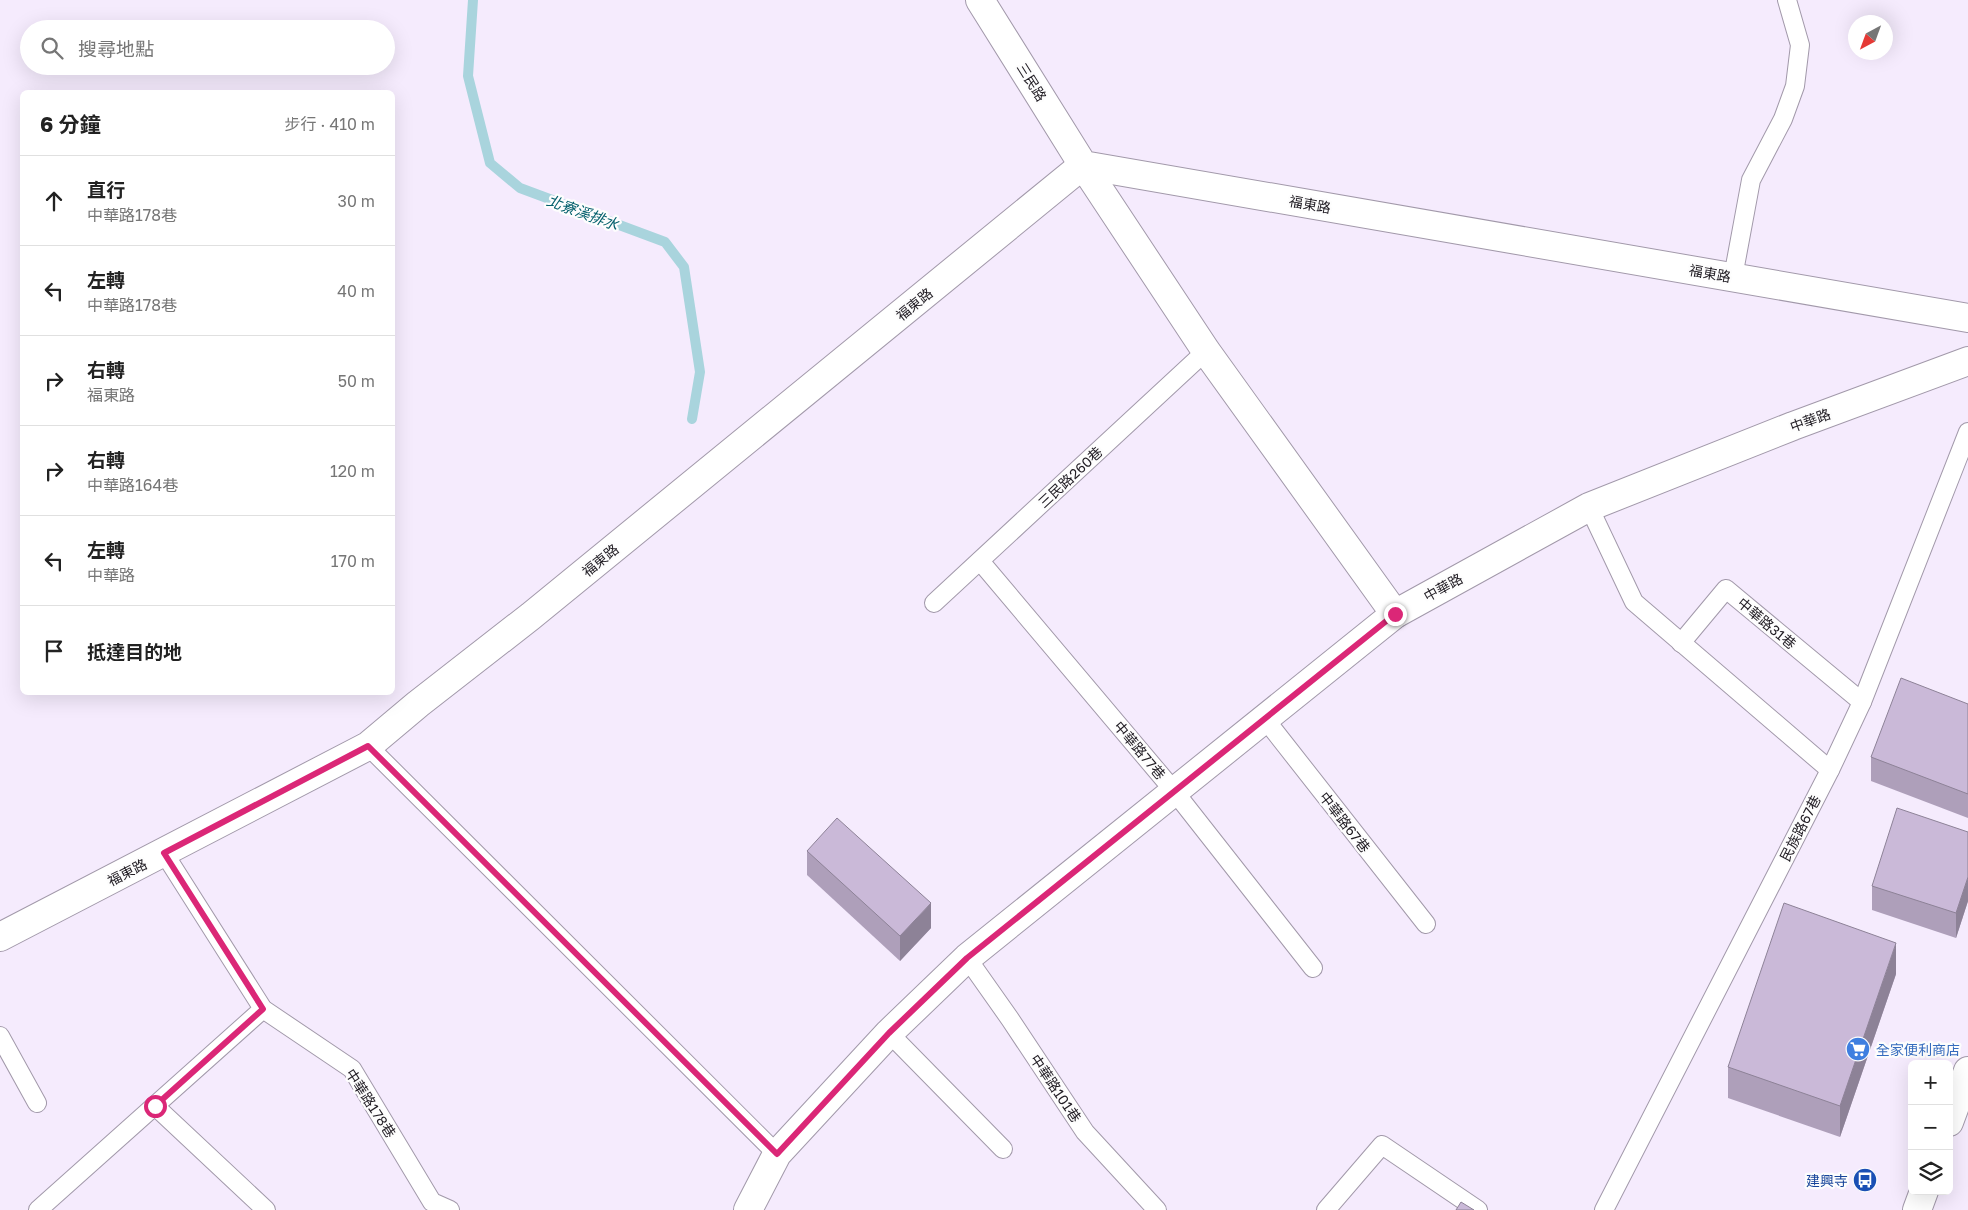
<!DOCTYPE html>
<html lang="zh-TW">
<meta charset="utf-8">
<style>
:root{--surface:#fff;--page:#f2f2f2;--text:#222;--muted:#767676;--line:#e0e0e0}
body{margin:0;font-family:"Golos Text","Noto Sans TC",sans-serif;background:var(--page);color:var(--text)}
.controls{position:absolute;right:15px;bottom:15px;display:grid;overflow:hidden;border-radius:8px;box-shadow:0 5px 20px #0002}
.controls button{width:45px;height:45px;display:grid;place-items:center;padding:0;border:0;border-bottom:1px solid var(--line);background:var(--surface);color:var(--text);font:25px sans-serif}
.compass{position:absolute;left:1848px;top:15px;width:45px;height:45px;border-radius:50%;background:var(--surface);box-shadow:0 5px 20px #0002;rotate:221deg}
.stop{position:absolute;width:15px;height:15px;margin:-11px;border:4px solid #db2777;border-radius:50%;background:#fff}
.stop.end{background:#db2777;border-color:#fff;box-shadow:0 1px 5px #0008}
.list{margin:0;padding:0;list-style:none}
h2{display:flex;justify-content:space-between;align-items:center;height:65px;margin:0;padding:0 20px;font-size:21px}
h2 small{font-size:16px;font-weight:400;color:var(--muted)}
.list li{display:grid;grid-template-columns:32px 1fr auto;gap:15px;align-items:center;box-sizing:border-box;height:90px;padding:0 20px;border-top:1px solid var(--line)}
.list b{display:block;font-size:19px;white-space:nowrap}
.list p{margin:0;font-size:16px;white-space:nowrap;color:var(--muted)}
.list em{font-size:16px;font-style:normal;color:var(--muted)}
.icon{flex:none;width:28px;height:28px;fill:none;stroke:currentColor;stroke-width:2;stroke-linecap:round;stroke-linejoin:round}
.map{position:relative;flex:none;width:1968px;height:1210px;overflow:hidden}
.search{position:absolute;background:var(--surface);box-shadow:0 5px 20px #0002;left:20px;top:20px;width:375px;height:55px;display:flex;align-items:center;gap:12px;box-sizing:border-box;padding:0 18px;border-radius:28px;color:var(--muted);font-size:19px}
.panel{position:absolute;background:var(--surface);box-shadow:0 5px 20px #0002;left:20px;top:90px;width:375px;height:605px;border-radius:8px}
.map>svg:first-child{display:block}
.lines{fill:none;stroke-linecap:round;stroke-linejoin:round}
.stream{stroke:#a9d4dd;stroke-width:10}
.lane-casing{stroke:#a299aa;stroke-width:20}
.street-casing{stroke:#a299aa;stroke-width:30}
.secondary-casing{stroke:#a299aa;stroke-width:30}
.primary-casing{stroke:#a299aa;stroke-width:30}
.lane{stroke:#fff;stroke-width:18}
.street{stroke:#fff;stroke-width:28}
.secondary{stroke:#fff;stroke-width:28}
.primary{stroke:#fff;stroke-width:28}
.wall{fill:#ae9fba}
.shaded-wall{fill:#8d8297}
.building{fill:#cab9d8;stroke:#8d8297}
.route{stroke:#db2777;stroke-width:6}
.labels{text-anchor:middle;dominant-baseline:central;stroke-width:4.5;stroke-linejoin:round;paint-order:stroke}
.street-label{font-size:14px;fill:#201c23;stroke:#fdfdfd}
.shop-label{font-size:14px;fill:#366cbe;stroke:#fdfdfd;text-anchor:start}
.transit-label{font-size:14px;fill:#164399;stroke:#fdfdfd;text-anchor:end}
.water-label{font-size:15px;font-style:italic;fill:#035f6c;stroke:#fdfdfd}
</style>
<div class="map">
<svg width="1968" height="1210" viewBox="0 0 1968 1210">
<rect width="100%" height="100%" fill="#f5ebfd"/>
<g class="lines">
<!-- stream -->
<path class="stream" d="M473,0L468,76L490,163L520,188L665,242L684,267L700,372L692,419"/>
<!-- lane casing -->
<g class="lane-casing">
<g id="lane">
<path d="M1733,277L1751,180L1783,119L1795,86L1800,45L1787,0"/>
<path d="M1589,507L1634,602L1830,770"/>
<path d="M980,561L1174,791L1313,968"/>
<path d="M934,603L1206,351"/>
<path d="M1681,643L1726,589L1862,702"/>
<path d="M1265,719L1426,924"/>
<path d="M368,746L777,1154"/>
<path d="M164,853L263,1009L352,1069L432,1202L450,1210"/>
<path d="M967,958L1010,1019L1085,1132L1157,1210"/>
<path d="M889,1033L1003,1149"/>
<path d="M0,1036L37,1103"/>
<path d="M155,1106L266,1210"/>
<path d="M38,1210L263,1009"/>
<path d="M1326,1210L1382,1145L1478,1210"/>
<path d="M1604,1210L1830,770L1862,702L1968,432"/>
</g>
</g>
<!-- street casing -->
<g class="street-casing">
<path id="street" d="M0,937L368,746L418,704L531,616L1083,165L1206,351L1395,614"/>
</g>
<!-- secondary casing -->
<g class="secondary-casing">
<g id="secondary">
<path d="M980,0L1083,165L1968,318"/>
<path d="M748,1210L777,1154L889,1033L967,958L1395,614L1589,507L1793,426L1968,361"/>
</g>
</g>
<!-- primary casing -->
<g class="primary-casing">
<g id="primary">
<path d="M1949,1122L1968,1071"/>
<path d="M1917,1210L1924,1191"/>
</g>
</g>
<!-- lane -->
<use href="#lane" class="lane"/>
<!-- street -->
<use href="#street" class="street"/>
<!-- secondary -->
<use href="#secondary" class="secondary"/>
<!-- primary -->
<use href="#primary" class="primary"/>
</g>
<!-- wall -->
<g class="wall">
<path d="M1968,704V818L1871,781V757Z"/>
<path d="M1968,832V901L1956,938L1872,910V886Z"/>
<path d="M807,851L931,928L900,961L807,875Z"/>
<path d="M1896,974L1840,1137L1728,1098V1067Z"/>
</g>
<!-- shaded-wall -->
<g class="shaded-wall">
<path d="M1968,877V901L1956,938V913Z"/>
<path d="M931,903V928L900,961V936Z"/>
<path d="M1896,943V974L1840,1137V1106Z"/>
</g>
<!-- building -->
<g class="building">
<path d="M1901,678L1968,704V794L1871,757Z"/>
<path d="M1897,808L1968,832V877L1956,913L1872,886Z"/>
<path d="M837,818L931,903L900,936L807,851Z"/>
<path d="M1784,903L1896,943L1840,1106L1728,1067Z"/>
<path d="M1461,1202L1474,1210H1456Z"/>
</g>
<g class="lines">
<!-- route -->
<path class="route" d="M155,1106L263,1009L164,853L368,746L777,1154L889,1033L967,958L1395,614"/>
</g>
<!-- icons -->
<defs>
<g id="supermarket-disc" transform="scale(1.25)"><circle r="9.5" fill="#3f7fe0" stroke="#fdfdfd"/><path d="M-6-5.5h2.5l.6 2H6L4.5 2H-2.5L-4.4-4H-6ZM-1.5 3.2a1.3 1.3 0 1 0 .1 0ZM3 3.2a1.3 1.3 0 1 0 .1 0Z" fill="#fff"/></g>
<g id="bus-disc" transform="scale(1.25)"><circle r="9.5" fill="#1a4fb4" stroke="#fdfdfd"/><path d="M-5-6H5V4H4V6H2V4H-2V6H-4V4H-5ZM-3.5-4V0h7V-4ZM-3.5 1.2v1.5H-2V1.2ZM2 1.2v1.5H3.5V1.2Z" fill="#fff"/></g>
</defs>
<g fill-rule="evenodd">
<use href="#supermarket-disc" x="1858" y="1049"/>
<use href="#bus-disc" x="1865" y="1180"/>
</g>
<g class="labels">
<!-- street labels -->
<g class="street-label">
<text transform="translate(1032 82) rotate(58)">三民路</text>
<text transform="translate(1310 204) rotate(10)">福東路</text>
<text transform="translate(1710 273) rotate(10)">福東路</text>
<text transform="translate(914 304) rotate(-39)">福東路</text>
<text transform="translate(1810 420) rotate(-20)">中華路</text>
<text transform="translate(1070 477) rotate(-43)">三民路260巷</text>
<text transform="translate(600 560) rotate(-39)">福東路</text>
<text transform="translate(1443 587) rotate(-29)">中華路</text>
<text transform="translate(1767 623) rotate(40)">中華路31巷</text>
<text transform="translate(1140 750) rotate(50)">中華路77巷</text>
<text transform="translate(1345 822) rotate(52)">中華路67巷</text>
<text transform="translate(1800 828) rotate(-63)">民族路67巷</text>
<text transform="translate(127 872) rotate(-27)">福東路</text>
<text transform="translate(1056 1088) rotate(56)">中華路101巷</text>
<text transform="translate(371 1103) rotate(57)">中華路178巷</text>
</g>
<!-- shop labels -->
<g class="shop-label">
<text x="1876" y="1049">全家便利商店</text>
</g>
<!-- transit labels -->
<g class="transit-label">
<text x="1848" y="1180">建興寺</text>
</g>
<!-- water labels -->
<g class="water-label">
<text transform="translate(583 212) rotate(20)">北寮溪排水</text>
</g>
</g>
</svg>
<div class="controls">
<button>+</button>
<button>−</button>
<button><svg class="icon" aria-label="layers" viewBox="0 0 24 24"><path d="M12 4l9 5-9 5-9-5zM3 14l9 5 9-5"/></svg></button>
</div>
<svg class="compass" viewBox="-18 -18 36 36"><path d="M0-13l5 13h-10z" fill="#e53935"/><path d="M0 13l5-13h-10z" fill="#767676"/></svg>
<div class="stop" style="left:155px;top:1106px"></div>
<div class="stop end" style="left:1395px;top:614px"></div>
<div class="search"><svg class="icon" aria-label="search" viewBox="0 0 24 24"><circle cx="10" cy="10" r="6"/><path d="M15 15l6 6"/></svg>搜尋地點</div>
<section class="panel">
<h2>6 分鐘<small>步行 · 410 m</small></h2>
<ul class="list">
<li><svg class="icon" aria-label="ahead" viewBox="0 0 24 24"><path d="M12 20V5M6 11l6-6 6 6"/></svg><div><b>直行</b><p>中華路178巷</p></div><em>30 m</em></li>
<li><svg class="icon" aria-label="left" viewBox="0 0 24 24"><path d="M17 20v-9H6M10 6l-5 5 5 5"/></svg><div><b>左轉</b><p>中華路178巷</p></div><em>40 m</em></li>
<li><svg class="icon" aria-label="right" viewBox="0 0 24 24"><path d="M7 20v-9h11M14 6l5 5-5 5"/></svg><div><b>右轉</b><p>福東路</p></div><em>50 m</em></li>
<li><svg class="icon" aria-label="right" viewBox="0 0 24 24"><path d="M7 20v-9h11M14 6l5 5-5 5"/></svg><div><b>右轉</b><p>中華路164巷</p></div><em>120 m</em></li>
<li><svg class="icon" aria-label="left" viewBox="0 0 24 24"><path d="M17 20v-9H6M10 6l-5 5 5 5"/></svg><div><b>左轉</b><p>中華路</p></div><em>170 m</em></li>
<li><svg class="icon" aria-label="arrive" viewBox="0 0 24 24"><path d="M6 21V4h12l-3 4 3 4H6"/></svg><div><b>抵達目的地</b></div></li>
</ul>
</section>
</div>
